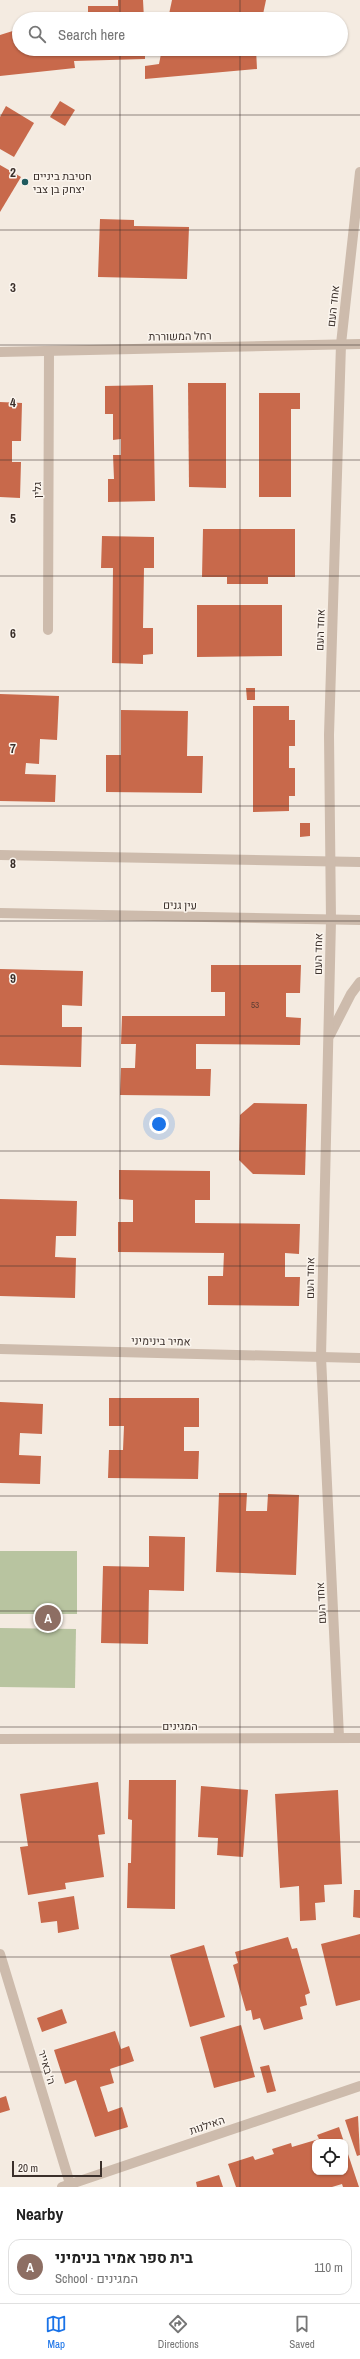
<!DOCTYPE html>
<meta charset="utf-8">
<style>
:root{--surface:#fff;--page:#f2f2f2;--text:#222;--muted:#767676;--line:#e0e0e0;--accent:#1a73e8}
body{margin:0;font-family:"Archivo Narrow",Heebo,sans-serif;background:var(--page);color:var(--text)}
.controls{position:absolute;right:12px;bottom:12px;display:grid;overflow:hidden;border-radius:8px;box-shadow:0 1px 3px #0004}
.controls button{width:36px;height:36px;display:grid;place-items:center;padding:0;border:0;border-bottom:1px solid var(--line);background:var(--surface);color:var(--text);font:20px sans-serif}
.scale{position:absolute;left:12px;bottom:10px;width:90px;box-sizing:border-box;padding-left:4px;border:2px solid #3b302b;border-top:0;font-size:11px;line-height:14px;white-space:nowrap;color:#3b302b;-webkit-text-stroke:3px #fbf5ee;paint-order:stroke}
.you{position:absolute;left:159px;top:1124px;width:14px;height:14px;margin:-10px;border:3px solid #fff;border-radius:50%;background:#1a73e8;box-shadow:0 0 0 6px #1a73e833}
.badge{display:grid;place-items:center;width:26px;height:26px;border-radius:50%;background:var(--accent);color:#fff;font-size:13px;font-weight:700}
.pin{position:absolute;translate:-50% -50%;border:2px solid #fff;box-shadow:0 1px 4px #0006}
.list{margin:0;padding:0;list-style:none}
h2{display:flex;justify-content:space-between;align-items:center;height:52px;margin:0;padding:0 16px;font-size:17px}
h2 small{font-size:13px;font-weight:400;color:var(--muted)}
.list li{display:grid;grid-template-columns:26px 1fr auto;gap:12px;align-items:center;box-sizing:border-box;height:56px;margin:0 8px 8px;padding:0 8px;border:1px solid var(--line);border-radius:12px}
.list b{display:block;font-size:15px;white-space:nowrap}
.list p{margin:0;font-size:13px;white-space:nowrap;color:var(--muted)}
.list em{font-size:13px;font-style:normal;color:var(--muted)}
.icon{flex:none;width:22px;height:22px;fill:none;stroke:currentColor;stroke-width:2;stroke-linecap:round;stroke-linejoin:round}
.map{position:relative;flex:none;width:360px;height:2187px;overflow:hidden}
.search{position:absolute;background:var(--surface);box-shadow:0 1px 3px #0004;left:12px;right:12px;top:12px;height:44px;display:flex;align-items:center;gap:10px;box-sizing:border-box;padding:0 14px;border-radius:22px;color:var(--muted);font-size:15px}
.sheet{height:116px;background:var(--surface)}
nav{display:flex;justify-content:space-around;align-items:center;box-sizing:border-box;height:56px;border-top:1px solid var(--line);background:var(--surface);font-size:11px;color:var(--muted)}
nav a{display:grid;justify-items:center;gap:2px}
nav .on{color:var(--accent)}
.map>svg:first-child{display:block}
.green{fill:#b8c4a0}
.building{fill:#c8694b}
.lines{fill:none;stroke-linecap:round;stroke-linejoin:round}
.minor{stroke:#cdbbac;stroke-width:10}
.grid{fill:none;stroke:#3b302b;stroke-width:1;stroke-opacity:0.55}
.poi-dot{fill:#1f5a5e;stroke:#fbf5ee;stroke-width:1.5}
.labels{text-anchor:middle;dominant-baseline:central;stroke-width:3;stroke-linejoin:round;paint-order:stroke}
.number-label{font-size:9px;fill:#5e3e33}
.poi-label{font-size:11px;fill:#3b302b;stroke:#fbf5ee;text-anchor:start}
.street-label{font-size:11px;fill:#3b302b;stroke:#fbf5ee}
.grid-label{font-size:13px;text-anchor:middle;font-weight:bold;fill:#3b302b;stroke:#fbf5ee;stroke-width:3;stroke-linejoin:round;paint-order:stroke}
</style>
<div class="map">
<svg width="360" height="2187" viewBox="0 0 360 2187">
<rect width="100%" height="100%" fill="#f4ebe1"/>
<!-- green -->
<g class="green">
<rect x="0" y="1551" width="77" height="63"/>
<path d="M0,1628L76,1629L75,1688L0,1687Z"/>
</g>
<!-- building -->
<g class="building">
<path d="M118,0H143L144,19H51L68,13H88V6H118Z"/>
<path d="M172,0H266L262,19H168Z"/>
<path d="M19,29V49H145V59L74,61L75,68L0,76V35Z"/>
<path d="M162,49H256L257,69L145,79V66L159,64Z"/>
<path d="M60,101L75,110L65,126L50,117Z"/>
<path d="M6,106L34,123L14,157L0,149V117Z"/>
<path d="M0,165L21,177L0,212Z"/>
<path d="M100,219L134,220V226L189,227L187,279L98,277Z"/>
<path d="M188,383H226V488L189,487Z"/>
<path d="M153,385L155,501L108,502V479H114L113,455H121V439L113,440V414H105V386Z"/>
<path d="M259,393H300V409H291V497H259Z"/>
<path d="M0,402L22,403L21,441H12V462H21L20,498L0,497Z"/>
<path d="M203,529H295V577H268V584H227V577H202Z"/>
<path d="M102,536L154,537V568H144L143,628H153V654L143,655V664L112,663L113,568H101Z"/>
<path d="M197,605H282V656L197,657Z"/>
<path d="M246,688H255V700H247Z"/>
<path d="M0,694L59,696L57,740L40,739L39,764L26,763L25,774L56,775L55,802L0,801Z"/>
<path d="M253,706H289V720H295V746H289V768H295V796H289V811L253,812Z"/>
<path d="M121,710L188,711L187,756H203L202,793L106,792V755H121Z"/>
<path d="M300,823H310V836L300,837Z"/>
<path d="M211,965H301L300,993H286V1017L301,1018L300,1045L196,1044V1069H211L210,1096L120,1095L121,1068H135L136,1044H121L122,1016H225V992H211Z"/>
<path d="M0,969L83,971L82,1006L62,1005V1027H82L81,1067L0,1065Z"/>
<path d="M254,1103L307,1104L305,1175L253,1174L239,1160L240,1115Z"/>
<path d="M119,1170L210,1171V1200H195V1223L300,1224L299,1254L285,1253V1277H300L299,1306L208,1305V1276H223L224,1253L118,1252V1222H133V1200L119,1199Z"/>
<path d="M0,1199L77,1201L76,1236H56L55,1257L76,1258L75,1298L0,1296Z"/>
<path d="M109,1398H199V1427H184V1451H199L198,1479L108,1478L109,1450H123L124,1426H109Z"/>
<path d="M0,1402L43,1404L42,1434L20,1433L19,1455L41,1456L40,1484L0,1483Z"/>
<path d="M219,1493H247L246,1511H267L268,1494L299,1495L296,1575L216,1572Z"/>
<path d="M149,1536L185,1537L184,1591L149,1590L148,1644L101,1643L103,1566L149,1567Z"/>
<path d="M129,1780H176L175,1909L127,1908L128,1863H131L132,1820L128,1819Z"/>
<path d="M98,1782L105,1834L98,1835L104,1877L65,1883L66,1889L28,1895L20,1847L28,1846L20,1794Z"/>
<path d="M201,1786L248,1790L243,1857L217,1855L218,1838L198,1837Z"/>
<path d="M338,1790L342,1884L324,1885L325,1902L315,1903L316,1920L300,1921L299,1886L280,1888L275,1794Z"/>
<path d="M354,1890H360V1918L353,1917Z"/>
<path d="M74,1896L79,1929L58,1933L57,1921L41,1923L38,1902Z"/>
<path d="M360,1934V2000L336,2006L321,1944Z"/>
<path d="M288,1937L292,1949L297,1948L310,1993L305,1995L307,2005L300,2007L303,2019L264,2030L260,2018L253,2020L251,2010L246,2011L233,1965L238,1963L235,1952Z"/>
<path d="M204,1945L225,2017L190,2027L170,1955Z"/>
<path d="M62,2009L67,2023L42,2032L37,2018Z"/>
<path d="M241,2025L255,2077L214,2088L200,2037Z"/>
<path d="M115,2031L121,2049L129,2046L134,2061L110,2069L114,2083L100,2087L108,2112L122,2107L128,2127L95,2137L76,2080L65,2084L54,2050Z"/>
<path d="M269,2065L276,2091L267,2093L260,2067Z"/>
<path d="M6,2096L10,2110L0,2113V2098Z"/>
<path d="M358,2116L360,2155L357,2156L345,2120Z"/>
<path d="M339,2127L344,2142H315V2172H345V2145L359,2187H343L342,2184L332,2187H236L228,2164L253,2156L255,2160L274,2154L272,2149L291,2143L292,2147L319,2139L317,2135Z"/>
<path d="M219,2175L223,2187H197L196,2182Z"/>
</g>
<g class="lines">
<!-- minor -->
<g class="minor">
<path d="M0,352L360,344"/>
<path d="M48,630L49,351"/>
<path d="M0,855L360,862"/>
<path d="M0,913L360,920"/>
<path d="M330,1035L351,994L360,982"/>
<path d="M0,1349L360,1358"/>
<path d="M339,1737L321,1357L331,920L329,735L341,344L360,172"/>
<path d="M0,1739L360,1738"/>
<path d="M0,1954L71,2187"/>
<path d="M62,2187L360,2086"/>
</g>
</g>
<!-- grid -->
<path class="grid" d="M120,0V19M240,0V19M120,49V2187M240,49V2187M0,115H360M0,230H360M0,345H360M0,460H360M0,576H360M0,691H360M0,806H360M0,921H360M0,1036H360M0,1151H360M0,1266H360M0,1381H360M0,1496H360M0,1611H360M0,1727H360M0,1842H360M0,1957H360M0,2072H360"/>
<!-- markers -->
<circle class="poi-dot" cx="25" cy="182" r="4"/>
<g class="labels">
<!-- number labels -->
<g class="number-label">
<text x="255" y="1005">53</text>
</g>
<!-- poi labels -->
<g class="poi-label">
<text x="33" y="176">חטיבת ביניים<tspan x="33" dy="13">יצחק בן צבי</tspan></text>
</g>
<!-- street labels -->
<g class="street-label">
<text transform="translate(333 306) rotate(-84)">אחד העם</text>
<text transform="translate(180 336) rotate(-1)">רחל המשוררת</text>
<text transform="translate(37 490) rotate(-90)">גלין</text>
<text transform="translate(320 630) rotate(-88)">אחד העם</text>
<text transform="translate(180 905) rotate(1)">עין גנים</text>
<text transform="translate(318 954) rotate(-89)">אחד העם</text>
<text transform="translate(310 1278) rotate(-89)">אחד העם</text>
<text transform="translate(161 1341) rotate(1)">אמיר בינימיני</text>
<text transform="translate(321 1603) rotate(-93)">אחד העם</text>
<text x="180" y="1726">המגינים</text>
<text transform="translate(47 2067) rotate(73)">ה' באייר</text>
<text transform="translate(207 2125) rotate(-19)">האילנות</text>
</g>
</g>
<g class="grid-label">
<text x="13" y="177">2</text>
<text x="13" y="292">3</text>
<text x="13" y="407">4</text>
<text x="13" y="523">5</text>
<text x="13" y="638">6</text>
<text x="13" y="753">7</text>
<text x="13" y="868">8</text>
<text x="13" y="983">9</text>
</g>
</svg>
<div class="controls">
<button><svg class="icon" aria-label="locate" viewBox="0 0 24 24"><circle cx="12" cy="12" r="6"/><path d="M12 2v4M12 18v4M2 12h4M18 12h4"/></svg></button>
</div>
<div class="scale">20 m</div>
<div class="you"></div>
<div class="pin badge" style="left:48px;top:1618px;background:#8d6e63">A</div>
<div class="search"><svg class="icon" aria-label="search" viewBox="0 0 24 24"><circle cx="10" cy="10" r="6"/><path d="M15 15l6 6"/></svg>Search here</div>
</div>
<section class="sheet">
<h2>Nearby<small></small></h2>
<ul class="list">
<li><span class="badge" style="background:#8d6e63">A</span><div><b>בית ספר אמיר בנימיני</b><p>School · המגינים</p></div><em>110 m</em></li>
</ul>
</section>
<nav>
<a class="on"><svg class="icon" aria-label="map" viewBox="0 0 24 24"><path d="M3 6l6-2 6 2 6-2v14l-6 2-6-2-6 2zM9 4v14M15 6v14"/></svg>Map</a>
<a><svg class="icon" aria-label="directions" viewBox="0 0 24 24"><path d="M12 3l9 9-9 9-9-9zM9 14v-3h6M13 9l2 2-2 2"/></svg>Directions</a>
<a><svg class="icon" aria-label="saved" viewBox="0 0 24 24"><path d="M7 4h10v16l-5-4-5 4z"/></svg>Saved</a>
</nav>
